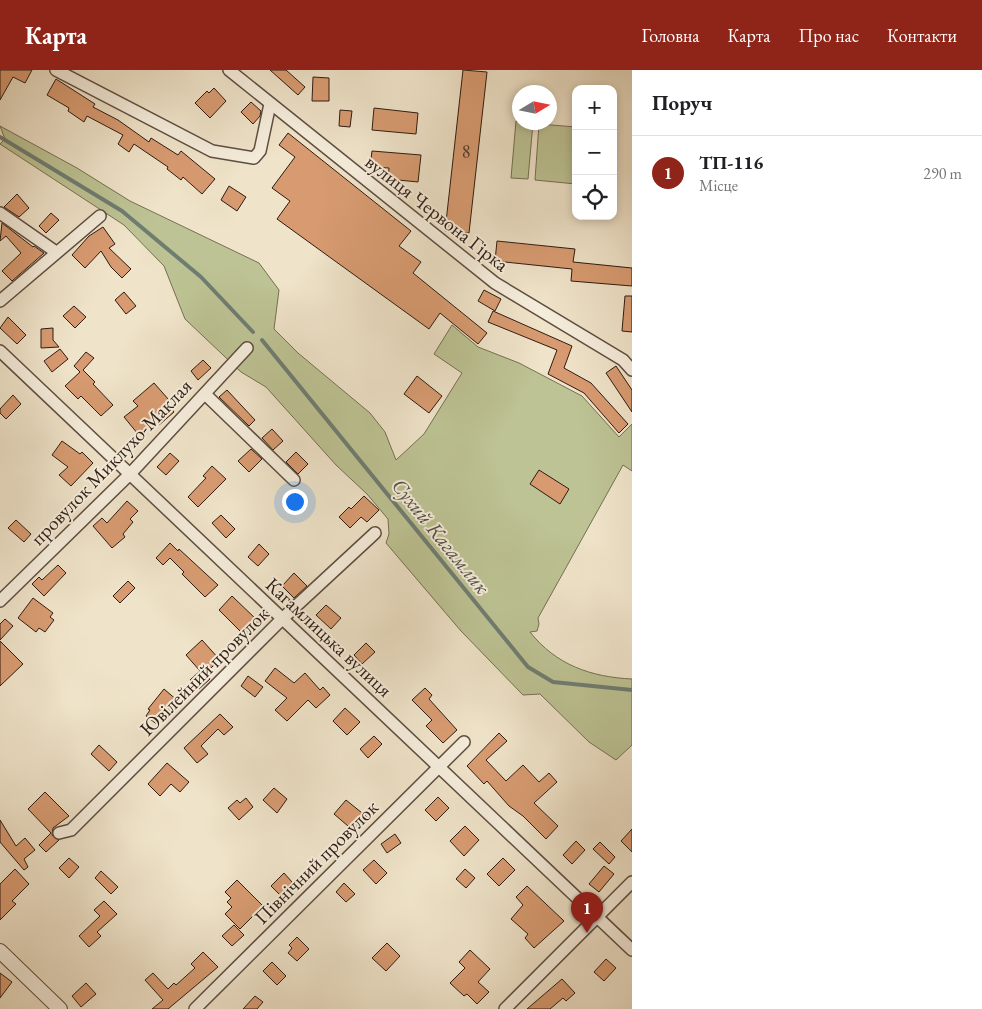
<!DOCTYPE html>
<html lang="uk">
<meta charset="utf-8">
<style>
:root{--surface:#fff;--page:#f6f6f6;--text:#202124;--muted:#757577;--line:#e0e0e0;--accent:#8f2418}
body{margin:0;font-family:"EB Garamond",serif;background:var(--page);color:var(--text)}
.controls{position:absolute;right:15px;top:15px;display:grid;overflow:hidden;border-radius:10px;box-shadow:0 2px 8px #0003}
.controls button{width:45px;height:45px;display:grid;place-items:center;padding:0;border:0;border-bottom:1px solid var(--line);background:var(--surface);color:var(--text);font:25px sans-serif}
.compass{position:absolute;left:512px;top:15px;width:45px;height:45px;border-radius:50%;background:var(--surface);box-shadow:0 2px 8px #0003;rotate:80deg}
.you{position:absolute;left:294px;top:431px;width:18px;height:18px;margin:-12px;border:4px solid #fff;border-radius:50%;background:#1a73e8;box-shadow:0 0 0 8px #1a73e833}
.badge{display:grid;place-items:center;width:32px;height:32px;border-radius:50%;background:var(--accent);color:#fff;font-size:16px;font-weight:700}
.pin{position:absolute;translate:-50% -41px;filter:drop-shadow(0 1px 2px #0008)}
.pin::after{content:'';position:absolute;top:26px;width:18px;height:15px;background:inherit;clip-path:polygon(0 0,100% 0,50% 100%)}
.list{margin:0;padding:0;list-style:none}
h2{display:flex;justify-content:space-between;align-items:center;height:65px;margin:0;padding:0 20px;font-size:21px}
h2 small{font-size:16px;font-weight:400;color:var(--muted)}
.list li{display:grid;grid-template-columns:32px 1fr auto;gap:15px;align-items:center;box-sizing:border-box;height:75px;padding:0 20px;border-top:1px solid var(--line)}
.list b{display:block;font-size:19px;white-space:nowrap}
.list p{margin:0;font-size:16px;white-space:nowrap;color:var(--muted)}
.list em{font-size:16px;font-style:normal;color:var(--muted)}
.icon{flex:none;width:28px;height:28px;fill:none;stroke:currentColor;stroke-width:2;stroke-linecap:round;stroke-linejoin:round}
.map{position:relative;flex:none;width:632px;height:939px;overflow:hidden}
header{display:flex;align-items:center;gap:30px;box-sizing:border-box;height:70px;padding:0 25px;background:var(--accent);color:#fff}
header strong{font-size:24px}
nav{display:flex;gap:28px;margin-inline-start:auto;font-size:18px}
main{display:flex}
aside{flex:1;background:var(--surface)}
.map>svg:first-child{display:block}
.green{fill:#bdc394;stroke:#766f53}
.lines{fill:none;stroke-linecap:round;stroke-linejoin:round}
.stream{stroke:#6f7d72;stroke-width:4}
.building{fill:#d89b71;stroke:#2e1b12}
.minor-casing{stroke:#5e4d40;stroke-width:14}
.tertiary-casing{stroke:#5e4d40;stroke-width:16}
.minor{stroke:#f5eddc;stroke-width:11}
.tertiary{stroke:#f5eddc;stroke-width:14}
.labels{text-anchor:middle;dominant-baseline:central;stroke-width:4;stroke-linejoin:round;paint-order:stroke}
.number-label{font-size:18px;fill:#583b2a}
.street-label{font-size:20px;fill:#2e1b12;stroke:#f5eddc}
.water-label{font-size:21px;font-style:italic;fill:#54544a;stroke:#f5eddc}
</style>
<header>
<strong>Карта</strong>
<nav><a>Головна</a><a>Карта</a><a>Про нас</a><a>Контакти</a></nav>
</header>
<main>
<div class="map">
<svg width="632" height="939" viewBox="0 0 632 939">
<rect width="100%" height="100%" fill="#efe3c9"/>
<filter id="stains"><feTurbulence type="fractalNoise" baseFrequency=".004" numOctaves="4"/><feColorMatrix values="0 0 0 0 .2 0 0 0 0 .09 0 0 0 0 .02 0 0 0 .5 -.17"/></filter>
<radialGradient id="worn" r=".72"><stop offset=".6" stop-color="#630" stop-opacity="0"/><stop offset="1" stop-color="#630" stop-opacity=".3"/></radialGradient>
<!-- green -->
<g class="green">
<path d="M516,51L533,53L528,109L511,108Z"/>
<path d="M539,54L576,57V114L535,110Z"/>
<path d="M0,56L77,98L130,131L259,193L279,220L274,259L298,283L370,343L385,362L396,390L424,364L462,303L434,284L452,255L478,277L519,293L582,326L619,367L632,354V401L623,395L538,548L539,554L537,561L530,562C556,595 591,607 632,609V675L616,690L589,672L540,624L523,625L461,561L386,473L389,464L388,449L367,424L336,395L266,317L241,302L185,249L164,196L124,155L0,74L5,69Z"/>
</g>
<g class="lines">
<!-- stream -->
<g class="stream">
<path d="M0,67L122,141L201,207L253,262"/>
<path d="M262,270L528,597L553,612L632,620"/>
</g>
</g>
<!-- building -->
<g class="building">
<path d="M0,0H32L25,13L13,7L0,30Z"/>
<path d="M270,0H286L305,17L298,25Z"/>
<path d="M463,0L487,2L469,163L445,161Z"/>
<path d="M313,7L329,8V31H312Z"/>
<path d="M56,9L95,34L93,37L118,50L149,72L151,68L178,85L181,81L215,109L202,124L183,107L181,110L167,99L168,97L134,74L129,82L118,74L123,65L87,46L84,52L68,41L69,38L47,25Z"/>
<path d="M214,18L226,31L210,48L195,33L207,21L209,23Z"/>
<path d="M251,32L261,41L260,46L253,54L241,42Z"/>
<path d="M374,38L418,43L416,64L372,60Z"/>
<path d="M340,40L352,41L350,57L339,56Z"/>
<path d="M288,63L411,161L399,176L421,192L413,203L487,263L478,274L440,243L429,259L277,149L290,131L272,118L295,87L279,75Z"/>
<path d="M372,81L421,85L418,112L388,109L389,98L370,97Z"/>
<path d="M229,116L246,127L237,141L221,130Z"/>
<path d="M17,124L29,138L19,147L4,137Z"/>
<path d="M51,143L59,150L46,163L39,156Z"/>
<path d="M2,153L33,177L34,176L44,183L12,211L2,201L21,183L6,166L0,171Z"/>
<path d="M103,157L115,174L109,178L131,199L122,208L111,197L101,181L85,198L72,185L89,166Z"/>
<path d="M497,171L575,179L573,192L632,198V216L571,211L572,199L495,191Z"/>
<path d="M484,220L501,229L495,241L478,231Z"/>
<path d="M124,222L136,236L126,244L115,230Z"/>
<path d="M625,226H632V262L622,261Z"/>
<path d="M74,236L86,247L75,258L63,246Z"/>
<path d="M493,241L572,276L564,298L591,313L628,354L619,363L584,323L548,304L557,280L488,252Z"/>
<path d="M8,247L26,265L17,274L0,258Z"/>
<path d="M53,258V270L59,277L41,278V259Z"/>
<path d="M60,279L68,289L52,302L44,291Z"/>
<path d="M86,282L94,288L83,300L95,312L93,314L113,335L101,346L81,326L78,329L65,316L80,302L74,296Z"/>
<path d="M203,290L211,298L198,310L191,301Z"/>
<path d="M616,296L632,320V342L606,303Z"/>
<path d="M417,306L442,326L429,343L404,324Z"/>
<path d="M154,313L169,330L166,332L174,342L159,355L155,350L138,364L124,347L138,336L133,331Z"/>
<path d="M227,320L255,350L249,356L219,327Z"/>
<path d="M13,325L21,334L6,349L0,343V339Z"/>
<path d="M272,359L283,371L273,380L262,368Z"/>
<path d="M62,371L80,384L82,382L93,393L71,416L59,405L68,397L52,385Z"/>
<path d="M251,379L262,389L249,402L238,391Z"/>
<path d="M296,382L308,394L298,404L286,392Z"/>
<path d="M170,383L179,391L166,405L157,397Z"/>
<path d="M212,396L226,409L198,437L188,427L206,408L203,406Z"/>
<path d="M539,400L569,419L560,434L530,414Z"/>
<path d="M364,426L379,440L367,452L361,447L350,458L339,447L349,437L351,439Z"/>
<path d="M127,431L138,441L130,449L133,452L123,464L125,467L112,478L93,456L102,448L107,453Z"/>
<path d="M221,445L235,459L226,468L212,453Z"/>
<path d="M16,450L31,464L24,472L8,458Z"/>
<path d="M170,473L178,481L179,479L218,515L205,527L182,504L184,502L170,488L163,495L156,488Z"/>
<path d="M259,474L269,484L258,496L248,487Z"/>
<path d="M58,495L66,503L44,526L32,514L39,507L42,510Z"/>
<path d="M294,503L307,516L294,528L282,516Z"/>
<path d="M128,511L135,518L120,533L113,526Z"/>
<path d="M232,526L259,552L245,566L219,540Z"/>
<path d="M33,528L53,543L50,547L54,550L45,562L39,558L36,562L18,548Z"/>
<path d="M326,535L341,548L331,559L316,545Z"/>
<path d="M5,549L13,556L0,570V554Z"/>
<path d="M202,570L220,590L205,603L210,609L199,619L190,610L200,601L186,585Z"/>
<path d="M0,571L23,594L0,616Z"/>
<path d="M366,573L375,582L362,594L354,585Z"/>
<path d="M275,598L294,613L305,603L320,620L323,617L330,625L316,638L308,630L287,651L275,640L287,628L265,611Z"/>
<path d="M248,606L263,617L255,627L241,616Z"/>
<path d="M425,618L432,625L429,629L457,660L443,673L426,656L432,650L412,630Z"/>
<path d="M164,619L178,631L158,655L146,646L150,640L148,639Z"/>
<path d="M345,638L360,652L347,665L333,651Z"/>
<path d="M220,644L233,657L224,665L218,659L201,676L208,684L197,693L184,678Z"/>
<path d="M499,663L507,671L486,690L506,711L523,695L539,712L549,703L557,712L534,733L558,756L546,769L523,746L509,736L487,711L484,714L467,696Z"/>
<path d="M374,666L382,674L368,688L360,679Z"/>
<path d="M99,675L117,692L109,701L91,684Z"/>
<path d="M167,693L189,712L180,722L171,714L160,726L148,714Z"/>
<path d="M274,718L287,729L277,743L263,730Z"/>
<path d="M45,722L69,746L53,758L52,765L59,770L46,782L39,775L51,763L28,739Z"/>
<path d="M438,727L449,738L436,751L425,740Z"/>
<path d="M246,728L253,737L239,750L228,738L237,730L240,733Z"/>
<path d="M346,730L367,747L355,762L334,744Z"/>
<path d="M0,750L16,776L25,768L35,780L24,789L28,797L24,800L0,772Z"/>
<path d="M465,756L479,770L464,786L450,771Z"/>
<path d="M632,759V782L621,771Z"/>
<path d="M395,764L401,773L387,783L381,774Z"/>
<path d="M576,771L585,780L572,794L563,785Z"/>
<path d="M600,772L615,787L609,794L593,779Z"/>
<path d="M69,788L79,797L69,808L59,798Z"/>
<path d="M503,788L515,800L499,816L487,804Z"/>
<path d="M374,790L387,803L376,814L363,800Z"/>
<path d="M604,796L614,804L599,822L589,814Z"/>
<path d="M15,799L29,814L12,831L16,834L0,850V814Z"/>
<path d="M465,799L475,808L466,818L456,809Z"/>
<path d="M101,801L118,817L111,824L95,808Z"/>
<path d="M284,803L292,812L280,825L271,816Z"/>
<path d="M237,810L263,836L240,859L225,844L232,837L227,832L231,828L225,822Z"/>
<path d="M344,813L355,824L346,832L336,822Z"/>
<path d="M527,816L564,851L534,878L525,868L528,864L511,849L523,835L516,827Z"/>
<path d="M104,831L117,844L97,862L101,866L89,877L79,866L100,846L94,840Z"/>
<path d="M234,855L244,865L232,876L222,866Z"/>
<path d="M297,867L309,879L297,891L288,883L292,878L289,875Z"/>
<path d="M387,873L400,886L386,901L372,888Z"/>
<path d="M470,880L490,899L478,912L489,922L477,934L467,924L464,926L450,913L465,898L459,892Z"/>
<path d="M203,882L218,897L168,939H152L163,930L145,910L153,903L168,919L174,913L176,915L195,898L191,894Z"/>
<path d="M606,889L616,898L604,911L594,902Z"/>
<path d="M272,892L286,906L277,915L263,901Z"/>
<path d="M0,903L12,912L0,928Z"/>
<path d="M562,909L575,923L566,931L563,928L550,939H527Z"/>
<path d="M86,913L96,924L81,937L72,926Z"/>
<path d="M255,926L263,932L257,939H243Z"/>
</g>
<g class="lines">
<!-- minor casing -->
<g class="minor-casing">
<g id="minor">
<path d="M56,0L212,81L254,88L260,81L270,34"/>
<path d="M229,0L495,213L623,290L632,300"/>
<path d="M0,143L56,182"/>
<path d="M0,231L100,146"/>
<path d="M0,281L632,880"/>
<path d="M205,324L294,410"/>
<path d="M0,531L130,404L247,278"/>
<path d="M59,763L71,760L282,549L375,463"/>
<path d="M195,939L464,672"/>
<path d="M505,939L632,812"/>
</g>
</g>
<!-- tertiary casing -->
<g class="tertiary-casing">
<path id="tertiary" d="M0,881L60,939"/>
</g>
<!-- minor -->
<use href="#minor" class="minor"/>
<!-- tertiary -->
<use href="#tertiary" class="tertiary"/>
</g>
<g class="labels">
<!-- number labels -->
<g class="number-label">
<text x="466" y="81">8</text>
</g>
<!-- street labels -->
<g class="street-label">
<text transform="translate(437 143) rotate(38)">вулиця Червона Гірка</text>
<text transform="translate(111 392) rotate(-46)">провулок Миклухо-Маклая</text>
<text transform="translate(329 567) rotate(43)">Кагамлицька вулиця</text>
<text transform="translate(204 601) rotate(-45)">Ювілейний провулок</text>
<text transform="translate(316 792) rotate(-45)">Північний провулок</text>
</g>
<!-- water labels -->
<g class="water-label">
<text transform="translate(441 466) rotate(51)">Сухий Кагамлик</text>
</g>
</g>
<rect width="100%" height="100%" filter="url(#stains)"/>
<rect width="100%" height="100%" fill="url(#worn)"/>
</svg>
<div class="controls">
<button>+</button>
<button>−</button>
<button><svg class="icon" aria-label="locate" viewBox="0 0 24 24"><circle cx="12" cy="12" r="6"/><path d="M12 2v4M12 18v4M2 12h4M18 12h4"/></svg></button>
</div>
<svg class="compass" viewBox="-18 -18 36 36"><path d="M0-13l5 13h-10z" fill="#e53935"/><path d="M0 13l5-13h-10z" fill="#757577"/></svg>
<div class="you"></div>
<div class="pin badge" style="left:587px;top:863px">1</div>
</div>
<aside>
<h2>Поруч<small></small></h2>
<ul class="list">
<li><span class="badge">1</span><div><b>ТП-116</b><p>Місце</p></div><em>290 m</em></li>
</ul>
</aside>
</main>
